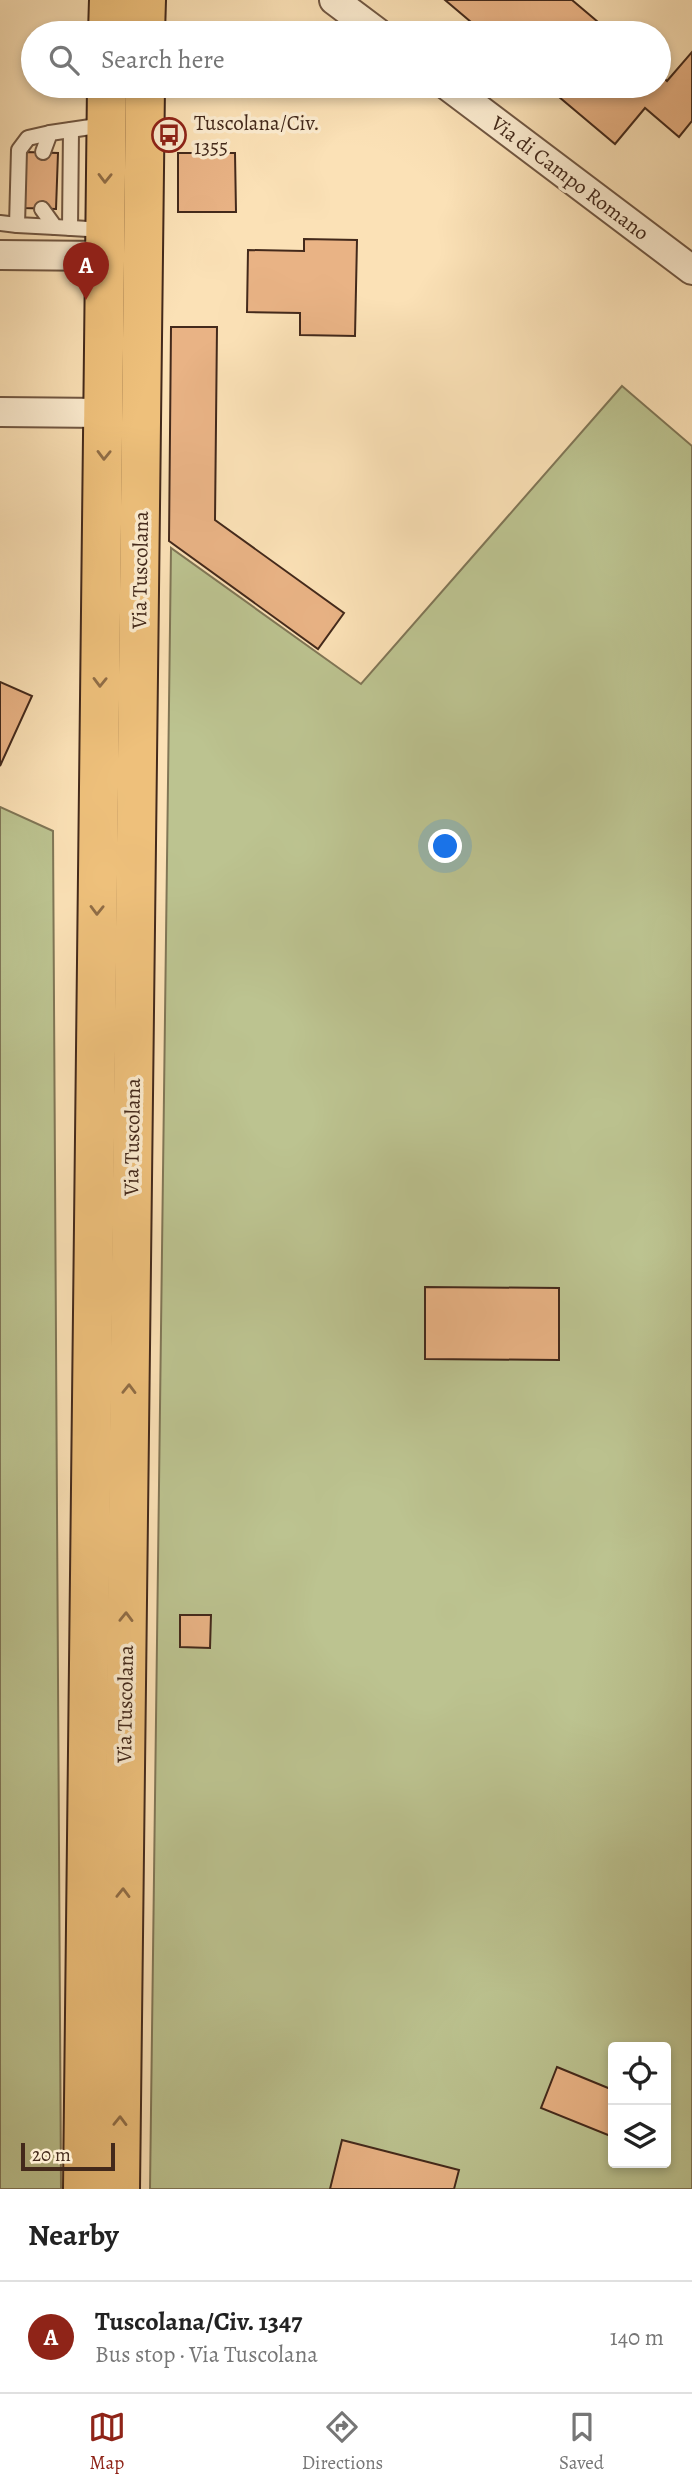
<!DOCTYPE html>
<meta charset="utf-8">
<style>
:root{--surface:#fff;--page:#f6f6f6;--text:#222;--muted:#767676;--line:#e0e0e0;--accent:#8f2418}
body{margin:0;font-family:Alegreya,serif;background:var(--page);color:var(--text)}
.controls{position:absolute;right:21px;bottom:21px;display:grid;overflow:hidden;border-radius:7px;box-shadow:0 4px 10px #0003}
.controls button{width:63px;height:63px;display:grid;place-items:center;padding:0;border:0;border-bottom:2px solid var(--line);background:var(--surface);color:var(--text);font:35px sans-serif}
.scale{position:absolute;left:21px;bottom:18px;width:94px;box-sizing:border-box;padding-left:7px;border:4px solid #43291b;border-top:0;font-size:19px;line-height:24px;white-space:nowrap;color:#43291b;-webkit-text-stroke:5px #fcecd0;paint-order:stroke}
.you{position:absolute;left:446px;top:847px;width:24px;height:24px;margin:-18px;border:5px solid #fff;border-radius:50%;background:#1a73e8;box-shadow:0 0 0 10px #1a73e833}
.badge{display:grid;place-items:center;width:46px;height:46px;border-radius:50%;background:var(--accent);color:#fff;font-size:23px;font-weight:700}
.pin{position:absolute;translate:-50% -58px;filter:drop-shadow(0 2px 4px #0008)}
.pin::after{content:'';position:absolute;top:37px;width:24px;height:21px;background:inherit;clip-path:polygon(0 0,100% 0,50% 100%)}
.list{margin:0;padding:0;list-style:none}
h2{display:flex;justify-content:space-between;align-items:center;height:91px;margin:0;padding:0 28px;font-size:30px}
h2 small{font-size:23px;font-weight:400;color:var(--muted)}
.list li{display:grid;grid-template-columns:46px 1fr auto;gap:21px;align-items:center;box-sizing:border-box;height:112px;padding:0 28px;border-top:2px solid var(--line)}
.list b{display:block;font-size:26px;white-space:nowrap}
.list p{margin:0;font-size:23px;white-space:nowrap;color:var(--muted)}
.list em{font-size:23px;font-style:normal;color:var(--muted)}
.icon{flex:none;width:38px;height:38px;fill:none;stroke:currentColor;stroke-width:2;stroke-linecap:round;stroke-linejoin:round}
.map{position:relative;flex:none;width:692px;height:2189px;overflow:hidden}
.search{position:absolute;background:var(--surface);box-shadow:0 4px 10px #0003;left:21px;right:21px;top:21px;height:77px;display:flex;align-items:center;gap:18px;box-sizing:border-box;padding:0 24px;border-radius:38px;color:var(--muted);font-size:26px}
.sheet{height:203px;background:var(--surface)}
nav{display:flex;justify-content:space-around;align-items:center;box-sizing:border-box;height:98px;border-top:2px solid var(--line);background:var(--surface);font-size:19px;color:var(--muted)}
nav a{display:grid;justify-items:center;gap:4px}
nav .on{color:var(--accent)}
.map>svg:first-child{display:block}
.green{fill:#bcc390;stroke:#807656;stroke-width:2;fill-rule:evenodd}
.building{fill:#e9b385;stroke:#43291b;stroke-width:2}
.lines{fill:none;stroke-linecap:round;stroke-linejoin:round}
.lane-casing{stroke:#715742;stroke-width:18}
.street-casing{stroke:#715742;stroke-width:32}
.primary-casing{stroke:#43291b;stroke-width:42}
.lane{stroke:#fcecd0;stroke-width:14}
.street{stroke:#fcecd0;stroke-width:28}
.primary{stroke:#eec07b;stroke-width:38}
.oneway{stroke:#906d46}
.labels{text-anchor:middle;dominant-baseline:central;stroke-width:7;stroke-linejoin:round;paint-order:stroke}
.poi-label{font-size:21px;fill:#43291b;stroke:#fcecd0;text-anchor:start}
.street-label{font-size:21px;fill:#43291b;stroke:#fcecd0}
</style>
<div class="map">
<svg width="692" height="2189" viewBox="0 0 692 2189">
<rect width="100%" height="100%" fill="#fbe1b6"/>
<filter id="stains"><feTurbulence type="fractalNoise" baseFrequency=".00286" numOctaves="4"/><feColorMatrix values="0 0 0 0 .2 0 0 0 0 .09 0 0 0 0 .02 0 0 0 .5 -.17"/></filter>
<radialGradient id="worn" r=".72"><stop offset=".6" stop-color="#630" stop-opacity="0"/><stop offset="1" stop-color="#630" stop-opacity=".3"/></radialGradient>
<!-- green -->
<g class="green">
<path d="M622,386L692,446V2189H150L171,548L361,684ZM613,2047H666V2163H613Z"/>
<path d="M0,807L53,831L61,2189H0Z"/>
</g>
<!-- building -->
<g class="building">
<path d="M445,0H572L611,33H484Z"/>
<path d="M692,52V121L679,137L645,108L615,144L546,86H659V74L667,81Z"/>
<path d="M26,152L58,153L56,209L24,208Z"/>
<path d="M178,153H235L236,212H178Z"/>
<path d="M304,239L357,240L355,336L300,335V313L247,312L248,250L304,251Z"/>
<path d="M171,327H217L215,520L344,613L318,649L169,541Z"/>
<path d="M0,682L32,696L0,766Z"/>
<path d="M425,1287L559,1288V1360L425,1359Z"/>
<path d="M180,1615H211L210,1648L180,1647Z"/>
<path d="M557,2067L613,2090V2137L541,2108Z"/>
<path d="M342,2140L459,2170L454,2189H330Z"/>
</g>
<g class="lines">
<!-- lane casing -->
<g class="lane-casing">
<g id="lane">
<path d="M50,133L28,138L19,150L17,225L55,227"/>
<path d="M43,152L50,133L104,125"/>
<path d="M42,209L55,227L104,230"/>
<path d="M0,223L17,225"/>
<path d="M70,228L71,130"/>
</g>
</g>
<!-- street casing -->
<g class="street-casing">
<g id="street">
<path d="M334,0L378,33"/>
<path d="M448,86L692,270"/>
<path d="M0,255L105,256"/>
<path d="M0,412L104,413"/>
</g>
</g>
<!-- primary casing -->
<g class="primary-casing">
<g id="primary">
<path d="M108,33L109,0"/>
<path d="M145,33L146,0"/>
<path d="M83,2189L107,86"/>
<path d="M120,2189L145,86"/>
</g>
</g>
<!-- lane -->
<use href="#lane" class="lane"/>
<!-- street -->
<use href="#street" class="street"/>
<!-- primary -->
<use href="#primary" class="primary"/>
</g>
<!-- one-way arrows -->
<defs><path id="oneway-chevron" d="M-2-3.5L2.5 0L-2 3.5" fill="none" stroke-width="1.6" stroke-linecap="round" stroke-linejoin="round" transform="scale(1.75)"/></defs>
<g class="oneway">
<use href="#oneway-chevron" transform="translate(105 178) rotate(91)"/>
<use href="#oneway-chevron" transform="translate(104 455) rotate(91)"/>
<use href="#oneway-chevron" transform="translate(100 682) rotate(91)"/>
<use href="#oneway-chevron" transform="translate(97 910) rotate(91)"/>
<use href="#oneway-chevron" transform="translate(129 1389) rotate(-89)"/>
<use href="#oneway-chevron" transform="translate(126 1617) rotate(-89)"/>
<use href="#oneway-chevron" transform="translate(123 1893) rotate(-89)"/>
<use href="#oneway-chevron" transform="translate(120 2121) rotate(-89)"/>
</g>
<!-- icons -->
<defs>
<g id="bus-ring" transform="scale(1.75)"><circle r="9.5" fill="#fcecd0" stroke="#8f2418" stroke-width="1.5"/><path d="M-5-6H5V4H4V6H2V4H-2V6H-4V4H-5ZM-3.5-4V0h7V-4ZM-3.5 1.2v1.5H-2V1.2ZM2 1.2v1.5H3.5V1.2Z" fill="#8f2418"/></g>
</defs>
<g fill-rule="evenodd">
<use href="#bus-ring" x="169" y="135"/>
</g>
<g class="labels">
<!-- poi labels -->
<g class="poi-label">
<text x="194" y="123">Tuscolana/Civ.<tspan x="194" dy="24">1355</tspan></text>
</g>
<!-- street labels -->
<g class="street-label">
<text transform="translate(570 178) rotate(37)">Via di Campo Romano</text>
<text transform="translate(140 570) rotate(-89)">Via Tuscolana</text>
<text transform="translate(132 1137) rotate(-89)">Via Tuscolana</text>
<text transform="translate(125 1704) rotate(-89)">Via Tuscolana</text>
</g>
</g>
<rect width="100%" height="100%" filter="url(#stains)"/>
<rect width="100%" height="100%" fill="url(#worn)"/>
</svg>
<div class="controls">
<button><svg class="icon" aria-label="locate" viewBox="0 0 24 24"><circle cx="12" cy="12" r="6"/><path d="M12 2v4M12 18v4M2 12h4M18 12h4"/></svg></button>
<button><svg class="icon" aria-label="layers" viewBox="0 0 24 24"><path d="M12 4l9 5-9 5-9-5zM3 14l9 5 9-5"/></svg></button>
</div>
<div class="scale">20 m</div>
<div class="you"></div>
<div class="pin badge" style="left:86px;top:300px">A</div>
<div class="search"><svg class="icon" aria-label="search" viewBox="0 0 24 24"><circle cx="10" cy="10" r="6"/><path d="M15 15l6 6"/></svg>Search here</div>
</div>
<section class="sheet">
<h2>Nearby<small></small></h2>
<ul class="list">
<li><span class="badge">A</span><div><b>Tuscolana/Civ. 1347</b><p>Bus stop · Via Tuscolana</p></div><em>140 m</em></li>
</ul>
</section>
<nav>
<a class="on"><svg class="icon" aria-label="map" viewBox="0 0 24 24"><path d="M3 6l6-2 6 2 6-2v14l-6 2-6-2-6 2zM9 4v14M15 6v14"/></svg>Map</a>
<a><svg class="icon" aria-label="directions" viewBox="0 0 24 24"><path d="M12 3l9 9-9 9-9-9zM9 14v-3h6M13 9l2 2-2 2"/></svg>Directions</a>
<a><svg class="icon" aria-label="saved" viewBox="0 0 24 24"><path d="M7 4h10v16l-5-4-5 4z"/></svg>Saved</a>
</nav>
